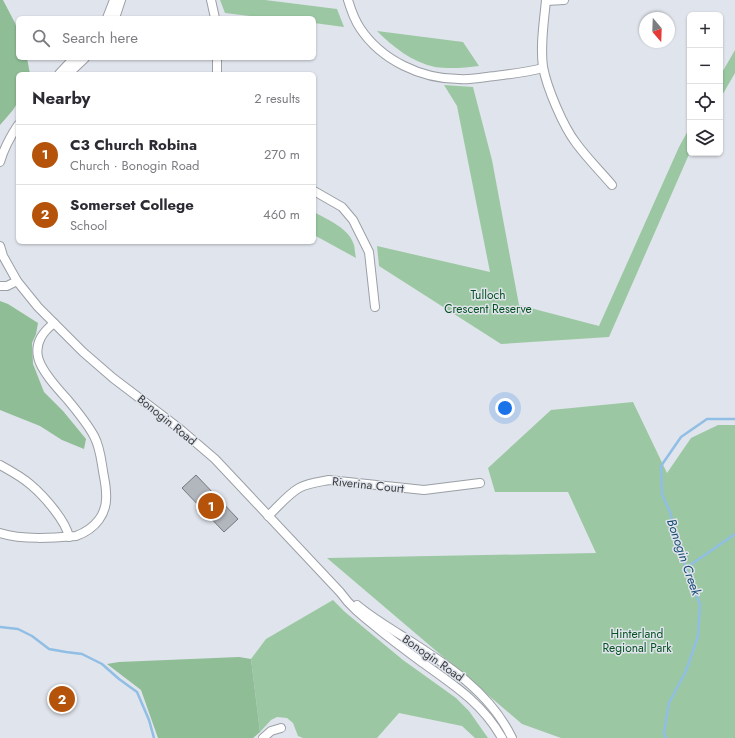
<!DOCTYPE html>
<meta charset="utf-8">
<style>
:root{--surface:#fff;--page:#f7f7f7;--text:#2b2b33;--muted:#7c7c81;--line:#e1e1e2;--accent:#b45309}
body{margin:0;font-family:Jost,sans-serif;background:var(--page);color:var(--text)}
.controls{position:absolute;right:12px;top:12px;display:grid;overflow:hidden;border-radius:6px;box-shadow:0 1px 3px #0004}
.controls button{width:36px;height:36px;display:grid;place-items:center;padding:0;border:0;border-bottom:1px solid var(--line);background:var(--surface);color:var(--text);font:20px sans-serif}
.compass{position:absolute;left:639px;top:12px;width:36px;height:36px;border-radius:50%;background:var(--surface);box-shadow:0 1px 3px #0004;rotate:161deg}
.you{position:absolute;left:505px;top:408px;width:14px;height:14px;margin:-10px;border:3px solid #fff;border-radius:50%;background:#1a73e8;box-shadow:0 0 0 6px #1a73e833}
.badge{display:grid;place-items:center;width:26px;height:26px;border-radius:50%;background:var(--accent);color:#fff;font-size:13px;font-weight:700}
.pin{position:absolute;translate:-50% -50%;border:2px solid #fff;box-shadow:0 1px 4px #0006}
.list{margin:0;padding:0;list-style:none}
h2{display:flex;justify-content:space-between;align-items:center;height:52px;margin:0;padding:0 16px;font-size:17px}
h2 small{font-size:13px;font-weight:400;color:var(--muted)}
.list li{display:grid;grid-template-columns:26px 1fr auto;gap:12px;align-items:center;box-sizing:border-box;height:60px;padding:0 16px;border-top:1px solid var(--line)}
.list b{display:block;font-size:15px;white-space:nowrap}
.list p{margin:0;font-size:13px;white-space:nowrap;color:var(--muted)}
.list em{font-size:13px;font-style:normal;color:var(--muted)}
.icon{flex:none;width:22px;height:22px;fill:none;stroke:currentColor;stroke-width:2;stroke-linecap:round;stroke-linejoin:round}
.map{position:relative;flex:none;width:735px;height:738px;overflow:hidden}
.search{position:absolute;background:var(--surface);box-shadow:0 1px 3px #0004;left:16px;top:16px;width:300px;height:44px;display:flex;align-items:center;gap:10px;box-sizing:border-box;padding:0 14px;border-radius:6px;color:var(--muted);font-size:15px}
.panel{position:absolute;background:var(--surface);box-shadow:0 1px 3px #0004;left:16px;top:72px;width:300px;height:172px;border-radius:6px}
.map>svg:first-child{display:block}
.green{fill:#9bc8a2}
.forest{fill:#8fbd96}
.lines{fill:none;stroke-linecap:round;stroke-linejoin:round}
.stream{stroke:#90bee5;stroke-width:2.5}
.building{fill:#b2b6bd;stroke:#74787f}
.minor-casing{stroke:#9b9fa6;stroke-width:10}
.minor{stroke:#fff;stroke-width:8}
.labels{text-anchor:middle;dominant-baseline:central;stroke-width:3;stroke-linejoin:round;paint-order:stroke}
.park-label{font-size:12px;fill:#075222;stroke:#e0e4ec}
.street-label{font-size:12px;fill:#393b3e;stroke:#e0e4ec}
.water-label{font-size:13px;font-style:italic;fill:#194e73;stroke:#e0e4ec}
</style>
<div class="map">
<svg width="735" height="738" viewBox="0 0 735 738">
<rect width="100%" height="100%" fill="#e0e4ec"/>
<!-- green -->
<g class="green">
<path d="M220,0H265L337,9L344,27L314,23V18H267L225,13Z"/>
<path d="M377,31L463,42L479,66C465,68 449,69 435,67C412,62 393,47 377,31Z"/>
<path d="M735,50V73L720,99V76Z"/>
<path d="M444,85L473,87L492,160L519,305L599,326L679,147L690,127V152L609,337L501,344L379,266L377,246L490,272L457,106Z"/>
<path d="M314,212C328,220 349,228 354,245C355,249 355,254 356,258L314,235Z"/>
<path d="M633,402L667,473L691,438L718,425H735V738H561L522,724L327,558L596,553L568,492H495L488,468L551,410Z"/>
<path d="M333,600L345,612L403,660L456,698L469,711L488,738H475L462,726L399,713L377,738H303L298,736L293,723L287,718L277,717L271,720L260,732L251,659L266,639Z"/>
</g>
<!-- forest -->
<g class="forest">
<path d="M0,0H3L15,23L18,32V58H27L30,74H18V102L13,110L0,125Z"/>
<path d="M0,301L8,304L38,323L36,334L32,343L33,364L44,392L63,411L86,439L84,449L62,440L40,426L0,410Z"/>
<path d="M239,657L251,659L260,732L253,738H158L141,690L107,664L119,662Z"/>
</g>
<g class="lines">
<!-- stream -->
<g class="stream">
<path d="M686,568L735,534"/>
<path d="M0,627L18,629L32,636L49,649L66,652L82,654L102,664L119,679L137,692L149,720L154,738"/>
<path d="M666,738L664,733L669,703L686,671L698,636L700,604L686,568L670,512L662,494L661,466L681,437L707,419H735"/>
</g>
</g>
<!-- building -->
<path class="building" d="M196,475L238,519L224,532L182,488Z"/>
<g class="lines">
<!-- minor casing -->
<g class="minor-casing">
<g id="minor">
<path d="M211,0L215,18"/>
<path d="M348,0C351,10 354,19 360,28C381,60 421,79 459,79C471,80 483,77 495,76C512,74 527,72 543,68"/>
<path d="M546,0C544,22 540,45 543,67C547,88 563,126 576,143C587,158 600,171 612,185"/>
<path d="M546,1L564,0"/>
<path d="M107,18L114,0"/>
<path d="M115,18L121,0"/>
<path d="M59,74L74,58"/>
<path d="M68,74L85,58"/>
<path d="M217,74V58"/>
<path d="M0,162C4,148 10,137 18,125"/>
<path d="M314,191L342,207L353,220L369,252L375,307"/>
<path d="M0,246L3,256L17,281L38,307L83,352L113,378L180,429L215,459L340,592C350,606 361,615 375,626C390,639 407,651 423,663C454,685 483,704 502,738"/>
<path d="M0,286H7L17,281"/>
<path d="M0,465C11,471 22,477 31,485C44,496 66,521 69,537"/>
<path d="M268,516C278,507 287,495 299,488C308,483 319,482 329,480L424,490L480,483"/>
<path d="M0,533C23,540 52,538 76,536C95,529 108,514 106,493C106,485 104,478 103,471C101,459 100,447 94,436C87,423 77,411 67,399C58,389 41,371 38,357C35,342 43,332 54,323"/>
<path d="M357,605C370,616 385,625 399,634C443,662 489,690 512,738"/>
<path d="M263,738L271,731L281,728"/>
</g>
</g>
<!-- minor -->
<use href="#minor" class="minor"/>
</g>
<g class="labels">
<!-- park labels -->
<g class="park-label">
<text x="488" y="295">Tulloch<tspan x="488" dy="14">Crescent Reserve</tspan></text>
<text x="637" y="634">Hinterland<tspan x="637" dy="14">Regional Park</tspan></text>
</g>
<!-- street labels -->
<g class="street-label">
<text transform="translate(167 420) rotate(39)">Bonogin Road</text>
<text transform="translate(368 485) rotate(6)">Riverina Court</text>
<text transform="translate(433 658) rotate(35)">Bonogin Road</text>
</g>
<!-- water labels -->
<g class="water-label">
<text transform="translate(684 557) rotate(71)">Bonogin Creek</text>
</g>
</g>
</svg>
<div class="controls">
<button>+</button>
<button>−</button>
<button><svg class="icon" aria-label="locate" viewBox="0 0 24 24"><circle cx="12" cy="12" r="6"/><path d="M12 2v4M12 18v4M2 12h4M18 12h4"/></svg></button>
<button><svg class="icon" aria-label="layers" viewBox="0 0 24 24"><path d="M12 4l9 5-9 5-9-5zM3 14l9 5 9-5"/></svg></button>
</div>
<svg class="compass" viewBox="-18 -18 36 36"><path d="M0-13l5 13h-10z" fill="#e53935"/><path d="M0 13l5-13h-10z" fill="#7c7c81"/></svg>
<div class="you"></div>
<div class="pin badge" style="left:211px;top:506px">1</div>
<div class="pin badge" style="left:62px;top:699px">2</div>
<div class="search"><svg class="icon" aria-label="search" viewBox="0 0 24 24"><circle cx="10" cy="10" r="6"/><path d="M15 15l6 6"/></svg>Search here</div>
<section class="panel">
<h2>Nearby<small>2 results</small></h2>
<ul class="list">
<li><span class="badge">1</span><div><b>C3 Church Robina</b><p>Church · Bonogin Road</p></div><em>270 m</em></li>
<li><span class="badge">2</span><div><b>Somerset College</b><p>School</p></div><em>460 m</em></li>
</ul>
</section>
</div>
